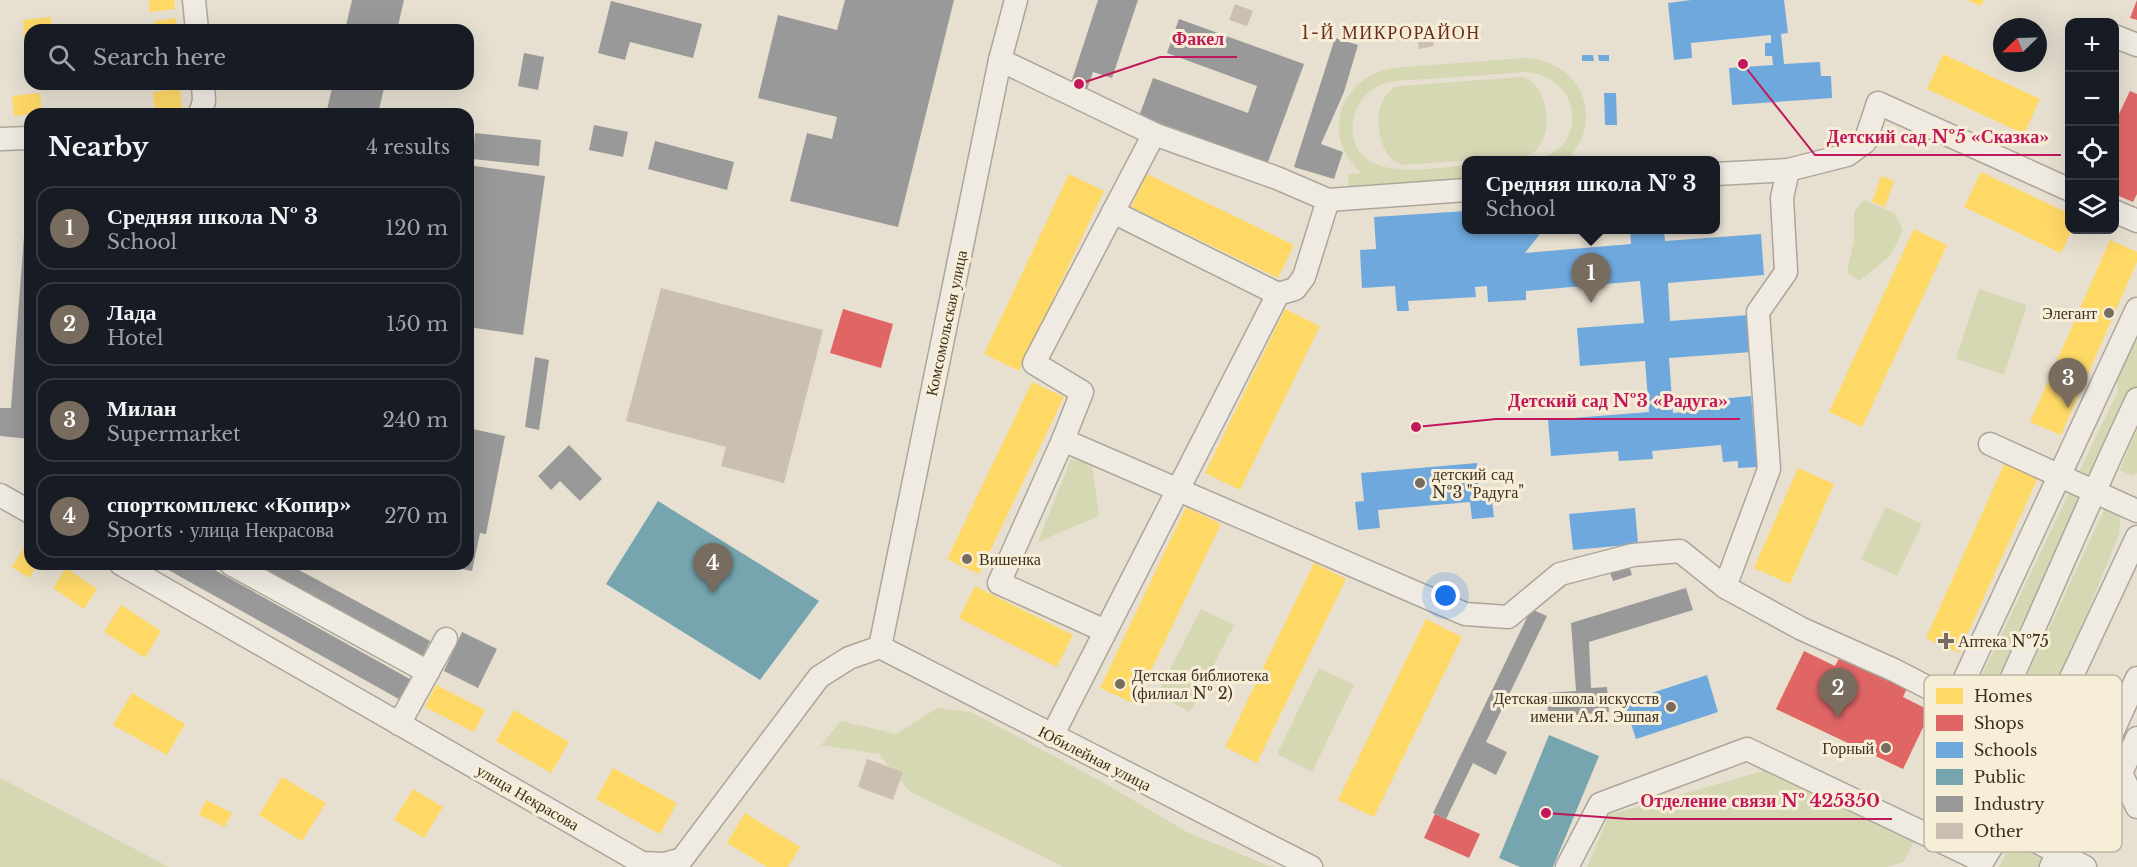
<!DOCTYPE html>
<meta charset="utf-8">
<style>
:root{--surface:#171b24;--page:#20242c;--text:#f1f3f6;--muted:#9ea1a6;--line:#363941;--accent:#786c5e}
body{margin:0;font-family:"Libre Baskerville",serif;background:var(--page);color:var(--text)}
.controls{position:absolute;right:18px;top:18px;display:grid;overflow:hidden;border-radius:12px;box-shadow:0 6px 24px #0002}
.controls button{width:54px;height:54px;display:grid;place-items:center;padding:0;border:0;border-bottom:2px solid var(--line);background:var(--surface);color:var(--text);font:30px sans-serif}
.compass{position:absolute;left:1993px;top:18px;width:54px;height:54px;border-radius:50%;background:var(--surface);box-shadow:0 6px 24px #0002;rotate:247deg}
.you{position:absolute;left:1446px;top:596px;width:21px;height:21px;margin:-15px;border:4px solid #fff;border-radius:50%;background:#1a73e8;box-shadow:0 0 0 9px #1a73e833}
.badge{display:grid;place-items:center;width:39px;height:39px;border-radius:50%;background:var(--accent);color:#fff;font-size:20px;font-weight:700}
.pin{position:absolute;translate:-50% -50px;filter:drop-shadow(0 2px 3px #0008)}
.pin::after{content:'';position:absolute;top:32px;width:21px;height:18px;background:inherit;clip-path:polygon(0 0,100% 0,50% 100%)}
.popup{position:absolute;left:1462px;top:156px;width:258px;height:78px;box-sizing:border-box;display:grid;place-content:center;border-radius:12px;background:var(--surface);filter:drop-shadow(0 2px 4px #0005);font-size:20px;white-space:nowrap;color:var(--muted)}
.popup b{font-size:22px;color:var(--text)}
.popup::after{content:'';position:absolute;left:50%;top:100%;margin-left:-12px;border:12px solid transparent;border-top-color:var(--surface)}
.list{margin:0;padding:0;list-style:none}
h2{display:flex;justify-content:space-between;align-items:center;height:78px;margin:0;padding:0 24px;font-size:26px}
h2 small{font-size:20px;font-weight:400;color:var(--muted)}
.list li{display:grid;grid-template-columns:39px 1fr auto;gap:18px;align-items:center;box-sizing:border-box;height:84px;margin:0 12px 12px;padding:0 12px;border:2px solid var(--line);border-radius:18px}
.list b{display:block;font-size:22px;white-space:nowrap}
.list p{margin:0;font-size:20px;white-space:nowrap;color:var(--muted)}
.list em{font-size:20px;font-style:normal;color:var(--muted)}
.icon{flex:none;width:33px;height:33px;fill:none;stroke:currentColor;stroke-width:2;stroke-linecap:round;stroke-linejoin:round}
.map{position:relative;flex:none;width:2137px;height:867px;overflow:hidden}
.search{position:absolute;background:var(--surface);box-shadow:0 6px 24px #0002;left:24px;top:24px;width:450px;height:66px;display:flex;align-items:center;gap:15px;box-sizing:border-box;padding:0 21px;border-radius:18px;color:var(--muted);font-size:22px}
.panel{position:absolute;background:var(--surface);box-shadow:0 6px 24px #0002;left:24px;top:108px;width:450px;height:462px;border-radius:18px}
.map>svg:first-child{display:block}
.green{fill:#d6d7b3}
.homes{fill:#ffd966}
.shops{fill:#e06666}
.schools{fill:#6fa8dc}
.public{fill:#76a5af}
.industry{fill:#999}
.building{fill:#cbbfb2}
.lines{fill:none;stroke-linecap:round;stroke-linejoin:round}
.minor-casing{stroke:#ada599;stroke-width:25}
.minor{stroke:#efebe3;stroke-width:22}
.poi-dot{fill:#786c5e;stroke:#f7eed8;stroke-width:2}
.labels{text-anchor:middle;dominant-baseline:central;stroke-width:6;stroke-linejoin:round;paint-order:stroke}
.poi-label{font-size:16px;fill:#3d2e20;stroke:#f7eed8;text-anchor:start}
.street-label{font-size:16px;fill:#3d2e20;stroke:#f7eed8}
.neighbourhood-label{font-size:18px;letter-spacing:1.5px;fill:#6b2e1e;stroke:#f7eed8}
.key{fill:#f7eed8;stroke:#bfb4a1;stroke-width:1.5}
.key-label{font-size:16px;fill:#3d2e20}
.leader{fill:none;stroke:#c2185b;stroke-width:2}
.callout-dot{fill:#c2185b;stroke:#f7eed8;stroke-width:2}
.callout-label{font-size:18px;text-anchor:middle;font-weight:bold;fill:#c2185b;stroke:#f7eed8;stroke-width:6;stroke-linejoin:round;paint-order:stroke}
</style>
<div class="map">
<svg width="2137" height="867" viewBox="0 0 2137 867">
<rect width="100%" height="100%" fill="#e7e0d1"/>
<!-- green -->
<g class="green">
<path d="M1524,58C1578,59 1607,116 1569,158L1601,156V160L1597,158L1533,160C1590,151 1583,75 1525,72C1493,74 1461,77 1428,79C1412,80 1393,79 1378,86C1364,93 1355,106 1353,122C1347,186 1430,168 1466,165V179L1349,188L1348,174L1362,173C1319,137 1340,77 1393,68Z"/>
<path d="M1522,77C1551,83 1557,149 1525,156L1403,165C1374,159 1368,93 1400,86Z"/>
<path d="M1864,200L1895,214L1903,230L1891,255L1859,281L1847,273L1854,240V212Z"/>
<path d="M1979,289L2027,305L2004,375L1956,359Z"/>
<path d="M2132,337L2137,341V389L1989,709L1971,698L2118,391L2116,362Z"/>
<path d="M2137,430V473L2132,476L2120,470Z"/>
<path d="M1071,459L1092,464L1099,516L1038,542Z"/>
<path d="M1886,507L1922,524L1897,576L1861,559Z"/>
<path d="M2105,508L2121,513L2119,534L2074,646L2033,724L2012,708Z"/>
<path d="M1201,609L1234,625L1190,712L1157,695Z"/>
<path d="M1319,668L1354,685L1312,772L1277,754Z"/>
<path d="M937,708L971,712L1106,784L1187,832L1272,867H1064L909,791L879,754L821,745L841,721L896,734Z"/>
<path d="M1970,715L1983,723L1966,752L1957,761L1955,741Z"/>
<path d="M2001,735L2025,746L2013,774L1965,830L1954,827L1975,777Z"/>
<path d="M1767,770L1916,837L1904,862L1888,867H1587L1609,815Z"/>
<path d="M0,778L169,867H0Z"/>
<path d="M2013,839L2069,867H1999Z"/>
</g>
<!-- homes -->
<g class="homes">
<path d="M149,0H174L175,9L150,12Z"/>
<path d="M1967,0H1984L1981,6Z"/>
<path d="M51,17L52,30H30V57L26,58L23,20Z"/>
<path d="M176,18L177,30H155L154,21Z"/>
<path d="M1943,54L2040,99L2024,134L1927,89Z"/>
<path d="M180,89L182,108L155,111L153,92Z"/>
<path d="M40,93L42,113L14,116L12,96Z"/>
<path d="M1981,172L2070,214V230H2072L2061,253L1964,207Z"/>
<path d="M1069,174L1104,191L1019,371L984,354Z"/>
<path d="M1147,174L1294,245L1278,278L1131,207Z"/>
<path d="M1881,176L1894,181L1885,207L1872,202Z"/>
<path d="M1914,229L1947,245L1862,427L1829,412Z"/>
<path d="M2110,240L2137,252V262L2061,435L2030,422Z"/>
<path d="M1285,309L1320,326L1240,490L1205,473Z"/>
<path d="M1032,382L1064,397L979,574L947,559Z"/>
<path d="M2007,458L2040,473L1959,653L1926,638Z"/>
<path d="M1798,468L1834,484L1790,584L1754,568Z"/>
<path d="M1186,507L1221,524L1135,704L1100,688Z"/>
<path d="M24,547L30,551V564H38L29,578L12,567Z"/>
<path d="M1314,563L1346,579L1257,763L1225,747Z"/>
<path d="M66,568L97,589L84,609L53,588Z"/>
<path d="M975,586L1073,635L1057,667L959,618Z"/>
<path d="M121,605L161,631L145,658L104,632Z"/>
<path d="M1426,619L1462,637L1374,817L1338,800Z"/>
<path d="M1792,675L1900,726L1890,746L1910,756L1903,769L1776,709Z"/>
<path d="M436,685L485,710L474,732L425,707Z"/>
<path d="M132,693L185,724L167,755L113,725Z"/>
<path d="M514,710L569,742L551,773L496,741Z"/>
<path d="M613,768L677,803L660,834L596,799Z"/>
<path d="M282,777L326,803L302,841L259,815Z"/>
<path d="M413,789L443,807L424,838L394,820Z"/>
<path d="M206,800L232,813L225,827L199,815Z"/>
<path d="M745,813L800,847L788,867H767L727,843Z"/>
</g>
<!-- shops -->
<g class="shops">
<path d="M2137,0V20L2130,18Z"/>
<path d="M2130,91L2137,94V194L2133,202L2114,194V124Z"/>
<path d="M843,309L893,324L881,368L830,353Z"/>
<path d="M1804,651L1835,666L1840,656L1907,688L1903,697L1931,711L1903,769L1776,709Z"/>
<path d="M1435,814L1480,834L1469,858L1424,838Z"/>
</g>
<!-- schools -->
<g class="schools">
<path d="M1691,0H1784L1788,33L1781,34L1784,64L1820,62L1821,76H1831L1832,98L1732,105L1729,68L1773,65L1772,56H1765V43H1771V35L1691,43L1692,58L1674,60L1668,3Z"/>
<path d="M1582,55H1593L1594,61H1582Z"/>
<path d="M1598,55H1609V61H1599Z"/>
<path d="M1604,93H1616L1617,125H1605Z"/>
<path d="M1466,211V230H1543L1525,253L1631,244L1630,230H1664L1665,241L1761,234L1764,275L1668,283L1670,321L1749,315L1752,352L1669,358L1673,413L1698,411V401L1751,396L1757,467L1738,468V461L1723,462L1721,445L1652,451L1653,459L1619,461L1618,451L1551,456L1548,420L1649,412L1645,361L1580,366L1577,328L1644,323L1640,281L1526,291V300L1488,302L1487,286L1475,287L1476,297L1408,301L1409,311H1397L1395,286L1362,288L1360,250L1376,249L1374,217Z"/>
<path d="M1477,463L1479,494L1491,492L1494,517L1472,519L1470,502L1378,510L1380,528L1358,530L1355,502L1364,501L1361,473Z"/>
<path d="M1635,508L1638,544L1573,550L1569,514Z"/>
<path d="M1707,675L1718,712L1636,739L1624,702Z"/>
</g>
<!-- public -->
<g class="public">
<path d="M658,501L819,601L760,680L606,584Z"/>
<path d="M1549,735L1599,756L1553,867H1520L1499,858Z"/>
</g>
<!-- industry -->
<g class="industry">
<path d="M352,0H404L397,30H345Z"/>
<path d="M845,0H954L898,227L790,201L807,133L832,139L837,117L758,98L778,15L837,30Z"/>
<path d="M1098,0H1138L1112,78L1093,72L1085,95L1069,89Z"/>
<path d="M611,1L702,24L693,58L630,42L625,60L598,53Z"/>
<path d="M1179,19L1304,64L1267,165L1138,119L1153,78L1248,113L1257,86L1167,53Z"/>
<path d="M1335,38L1358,45L1344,92L1321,144L1343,152L1334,179L1294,167Z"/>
<path d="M524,53L544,57L538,90L518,86Z"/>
<path d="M333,84H385L378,114H326Z"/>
<path d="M594,125L628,132L623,157L589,150Z"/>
<path d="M475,133L541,140L539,166L473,159Z"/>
<path d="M655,141L734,162L727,190L648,169Z"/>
<path d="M468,165L545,176L523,335L468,327Z"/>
<path d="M26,210H30V439L0,436V408H11Z"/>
<path d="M535,357L549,360L539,430L525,427Z"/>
<path d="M468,428L505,436L486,534L480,533L472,571L443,565L468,564Z"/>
<path d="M569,445L602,479L580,501L560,481L551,490L538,476Z"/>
<path d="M1627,560L1632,575L1613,581L1608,567Z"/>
<path d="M165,564H204L417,683L406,703L163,567Z"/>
<path d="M251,564H288L430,641L422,657Z"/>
<path d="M1686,588L1693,610L1589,642L1591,688L1607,687L1609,712L1548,717L1547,693L1576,691L1571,623Z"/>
<path d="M1531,609L1547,616L1486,742L1507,752L1496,775L1473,763L1446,819L1433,813Z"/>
<path d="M462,632L497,649L478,688L444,671Z"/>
</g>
<!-- building -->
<g class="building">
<path d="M1235,4L1253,11L1247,26L1229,20Z"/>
<path d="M1431,30L1434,46L1419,49L1416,33Z"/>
<path d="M661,288L823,330L784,483L721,466L726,447L626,421Z"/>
<path d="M867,759L903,772L893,800L858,787Z"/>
</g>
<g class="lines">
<!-- minor casing -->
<g class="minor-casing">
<g id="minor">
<path d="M194,0L197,30"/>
<path d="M2114,36L2137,45"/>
<path d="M1000,60L1154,134L1277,178L1328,200L1466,190"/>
<path d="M200,114L204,101L203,84"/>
<path d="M1154,134L1034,363L1082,392L1063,440L1465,614L1508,617L1560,574L1633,555L1680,551L1725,587"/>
<path d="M0,139L30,138"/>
<path d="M1716,174L1788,170"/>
<path d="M2114,211L2137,221"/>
<path d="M1113,212L1278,294"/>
<path d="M1063,440L999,583L1105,631"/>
<path d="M1990,444L2137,511"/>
<path d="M0,495L30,512"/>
<path d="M121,564L642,863L664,864L682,859L819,677L849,658L880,647"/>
<path d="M231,564L428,672"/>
<path d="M880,647L1000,60L1016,0"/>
<path d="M880,647L1311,867"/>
<path d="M1954,702L2137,309"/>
<path d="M399,724L446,639"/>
<path d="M1052,736L1278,294L1295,289L1304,277L1328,200"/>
<path d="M2043,738L2121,773L2137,807"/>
<path d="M2039,745L1894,670L1802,629L1725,587L1769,469L1758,312L1786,272L1782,198L1788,170L1847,155L1865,142L1878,103L2070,190"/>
<path d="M2121,773L2137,738"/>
<path d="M2005,825L2085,867"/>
<path d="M1938,839C2008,694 2068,545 2137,399"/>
<path d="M1567,867L1600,804L1747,749L1982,861"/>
<path d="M1979,867L2005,825L2043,738L2137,537"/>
<path d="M2051,867L2137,678"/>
</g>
</g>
<!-- minor -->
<use href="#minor" class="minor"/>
</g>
<!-- markers -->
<g class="poi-dot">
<circle cx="2109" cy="313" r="6"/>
<circle cx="1420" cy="483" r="6"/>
<circle cx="967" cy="559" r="6"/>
<path d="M1943 632h6v6h6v6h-6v6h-6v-6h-6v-6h6z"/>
<circle cx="1120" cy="684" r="6"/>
<circle cx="1671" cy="707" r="6"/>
<circle cx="1886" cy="748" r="6"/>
</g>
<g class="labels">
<!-- poi labels -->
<g class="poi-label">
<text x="2097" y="313" text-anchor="end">Элегант</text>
<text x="1432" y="474">детский сад<tspan x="1432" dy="18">№3 "Радуга"</tspan></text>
<text x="979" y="559">Вишенка</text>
<text x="1958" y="641">Аптека №75</text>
<text x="1132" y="675">Детская библиотека<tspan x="1132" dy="18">(филиал № 2)</tspan></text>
<text x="1659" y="698" text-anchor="end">Детская школа искусств<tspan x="1659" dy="18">имени А.Я. Эшпая</tspan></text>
<text x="1874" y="748" text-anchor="end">Горный</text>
</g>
<!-- street labels -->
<g class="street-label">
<text transform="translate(946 323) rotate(-78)">Комсомольская улица</text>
<text transform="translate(1095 758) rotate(27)">Юбилейная улица</text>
<text transform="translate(528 797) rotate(30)">улица Некрасова</text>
</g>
<!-- neighbourhood labels -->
<g class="neighbourhood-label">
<text x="1391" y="33">1-Й МИКРОРАЙОН</text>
</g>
</g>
<!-- legend -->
<rect x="1924" y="675" width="198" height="177" rx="9" class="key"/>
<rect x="1936" y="688" width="27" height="16" fill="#ffd966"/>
<rect x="1936" y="715" width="27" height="16" fill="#e06666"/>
<rect x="1936" y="742" width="27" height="16" fill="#6fa8dc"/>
<rect x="1936" y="769" width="27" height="16" fill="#76a5af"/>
<rect x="1936" y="796" width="27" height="16" fill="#999"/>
<rect x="1936" y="823" width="27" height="16" fill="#cbbfb2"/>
<g class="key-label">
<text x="1974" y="702">Homes</text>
<text x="1974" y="729">Shops</text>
<text x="1974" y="756">Schools</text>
<text x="1974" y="783">Public</text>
<text x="1974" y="810">Industry</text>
<text x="1974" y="837">Other</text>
</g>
<!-- callouts -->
<path class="leader" d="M1079 84L1160 57H1237M1743 64L1815 155H2061M1416 427L1496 419H1740M1546 813L1628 819H1892"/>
<g class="callout-dot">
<circle cx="1079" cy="84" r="6"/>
<circle cx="1743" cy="64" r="6"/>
<circle cx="1416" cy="427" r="6"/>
<circle cx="1546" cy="813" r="6"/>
</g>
<g class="callout-label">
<text x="1198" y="45">Факел</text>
<text x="1938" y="143">Детский сад №5 «Сказка»</text>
<text x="1618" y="407">Детский сад №3 «Радуга»</text>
<text x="1760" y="807">Отделение связи № 425350</text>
</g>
</svg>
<div class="controls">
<button>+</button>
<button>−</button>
<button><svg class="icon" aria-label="locate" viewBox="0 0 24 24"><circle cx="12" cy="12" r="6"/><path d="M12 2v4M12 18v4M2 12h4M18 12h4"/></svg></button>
<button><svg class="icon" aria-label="layers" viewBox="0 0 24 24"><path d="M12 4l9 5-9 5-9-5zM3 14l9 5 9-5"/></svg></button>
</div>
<svg class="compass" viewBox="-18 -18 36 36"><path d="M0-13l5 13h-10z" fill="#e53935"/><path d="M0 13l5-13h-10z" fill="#9ea1a6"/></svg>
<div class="you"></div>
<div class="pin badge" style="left:1591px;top:303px">1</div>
<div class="popup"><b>Средняя школа № 3</b>School</div>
<div class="pin badge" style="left:1838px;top:718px">2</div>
<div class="pin badge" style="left:2068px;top:408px">3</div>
<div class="pin badge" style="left:713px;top:593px">4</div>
<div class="search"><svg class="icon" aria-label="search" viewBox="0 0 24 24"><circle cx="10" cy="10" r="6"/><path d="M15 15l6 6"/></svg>Search here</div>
<section class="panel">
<h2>Nearby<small>4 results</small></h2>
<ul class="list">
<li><span class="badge">1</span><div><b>Средняя школа № 3</b><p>School</p></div><em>120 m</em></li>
<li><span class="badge">2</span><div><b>Лада</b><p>Hotel</p></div><em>150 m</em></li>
<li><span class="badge">3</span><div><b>Милан</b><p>Supermarket</p></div><em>240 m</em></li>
<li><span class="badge">4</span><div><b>спорткомплекс «Копир»</b><p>Sports · улица Некрасова</p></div><em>270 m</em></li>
</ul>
</section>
</div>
